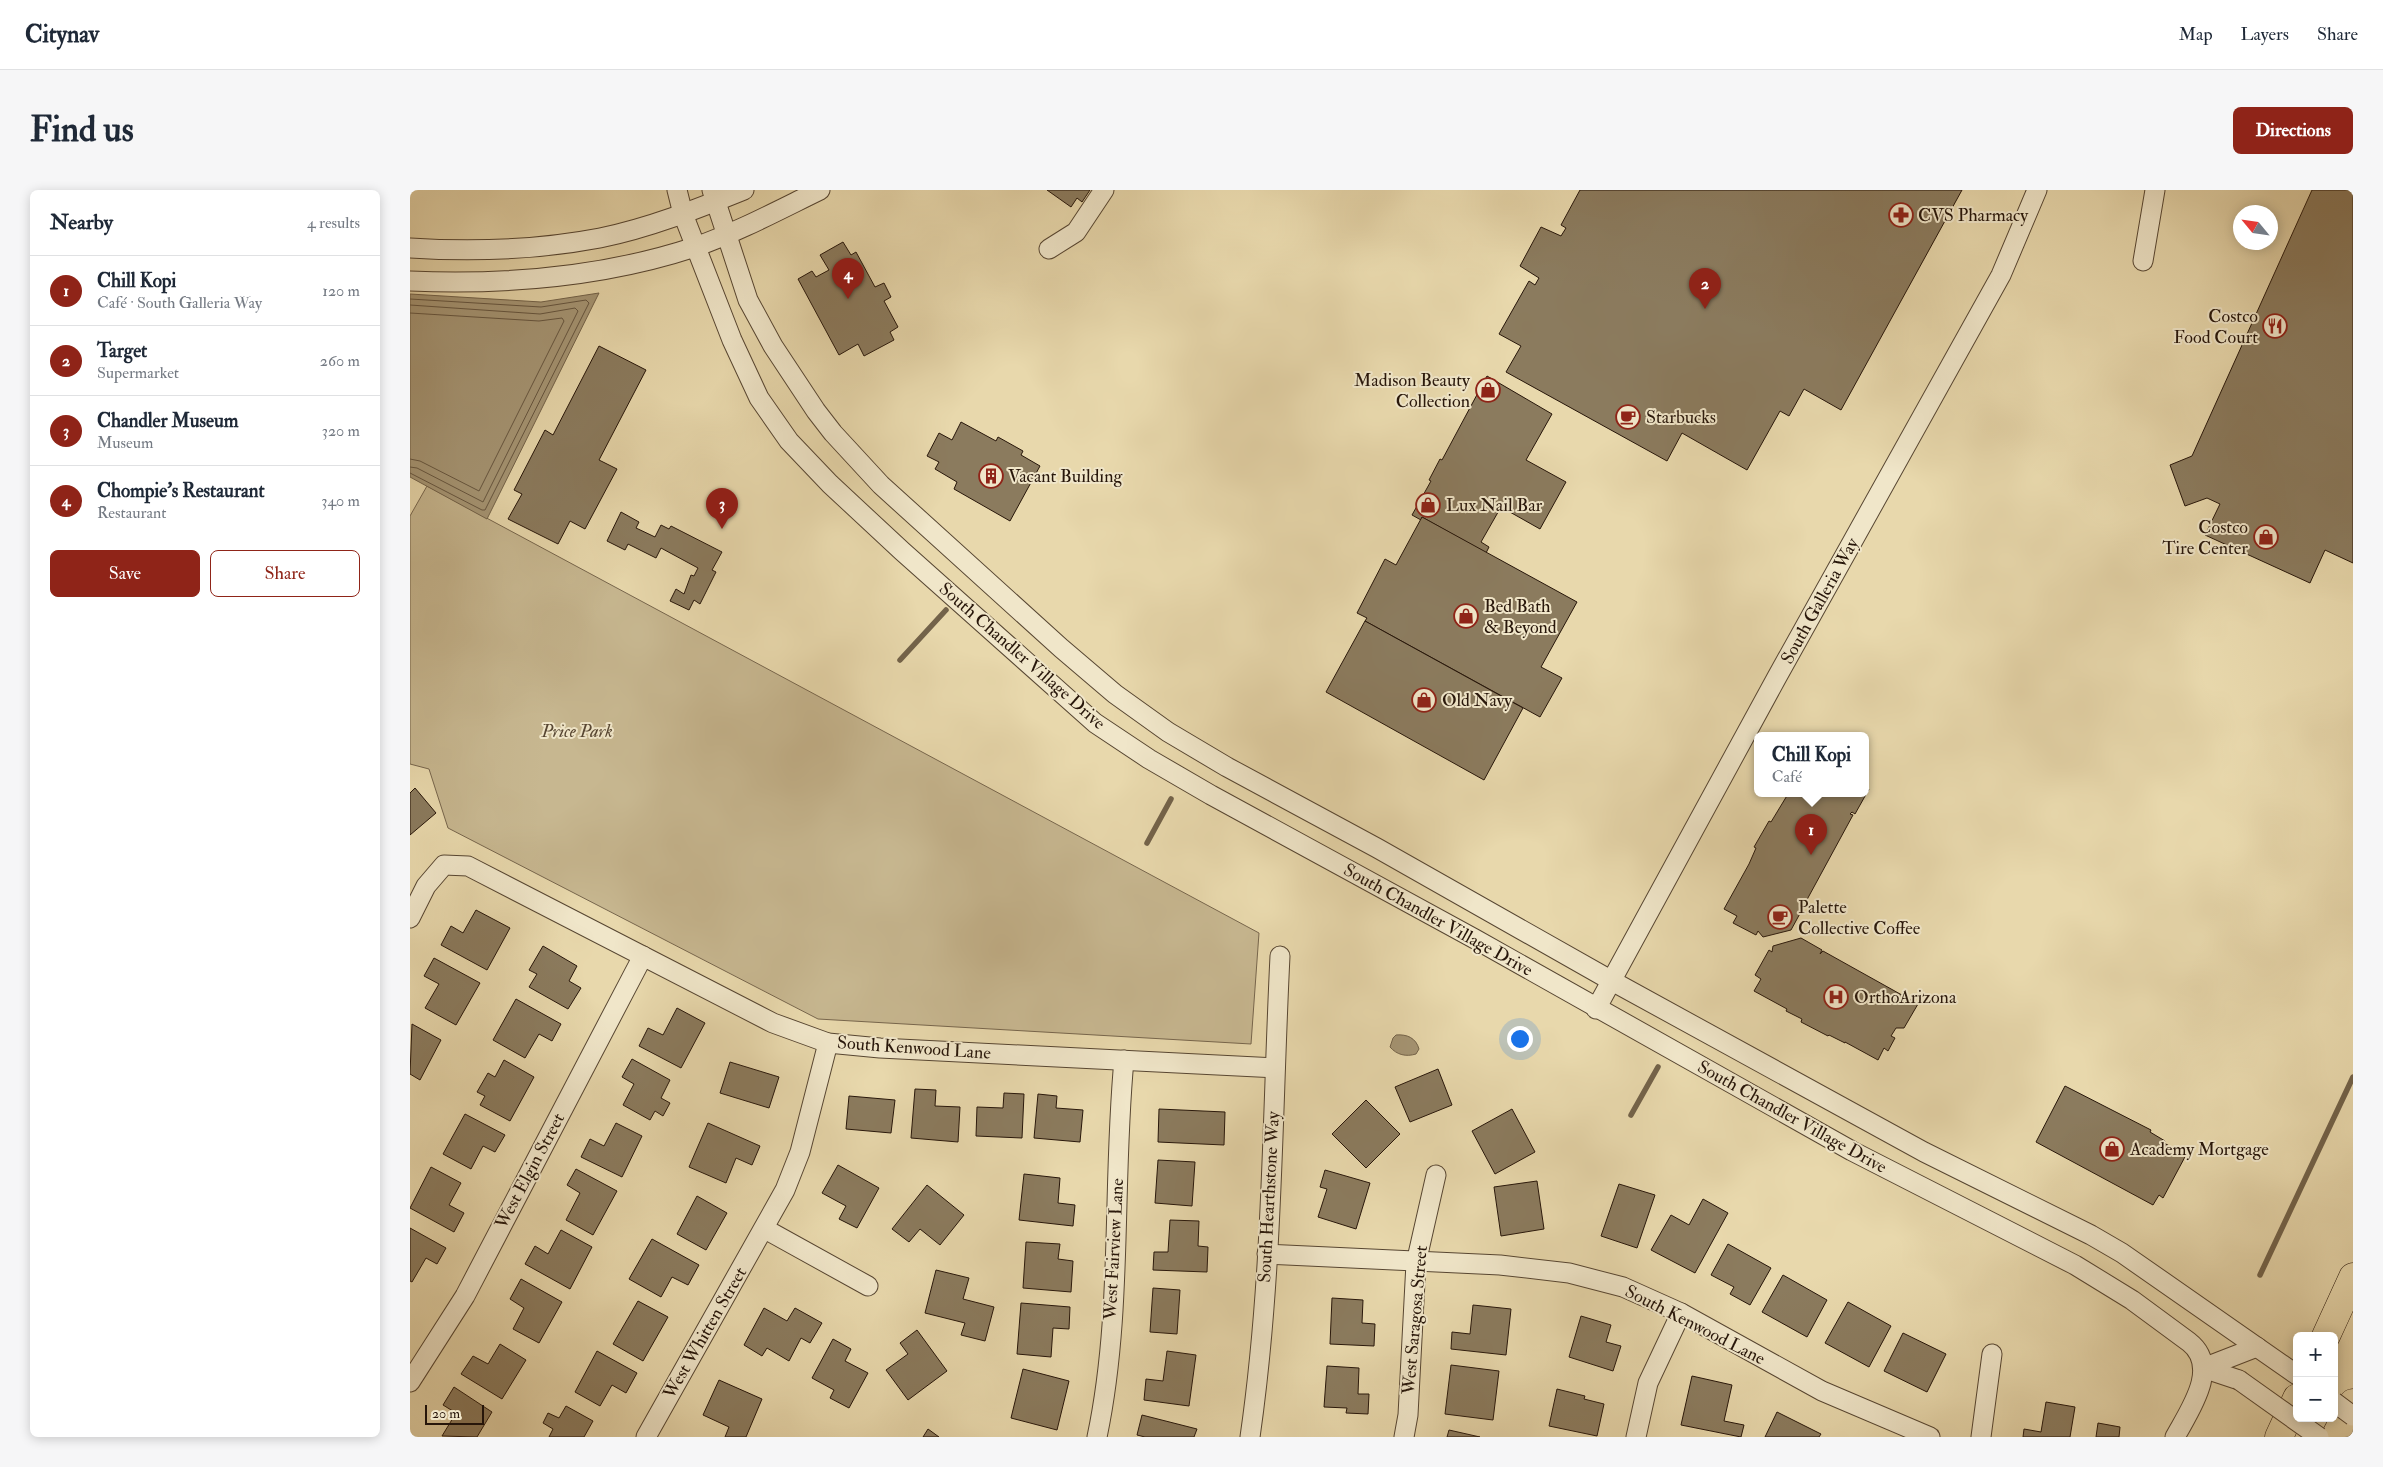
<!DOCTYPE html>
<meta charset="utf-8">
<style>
:root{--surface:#fff;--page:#f6f6f7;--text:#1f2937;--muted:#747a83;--line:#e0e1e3;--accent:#8f2418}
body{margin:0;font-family:"IM FELL Double Pica",serif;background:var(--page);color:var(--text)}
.controls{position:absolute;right:15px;bottom:15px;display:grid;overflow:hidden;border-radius:8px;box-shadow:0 2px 12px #0003}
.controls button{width:45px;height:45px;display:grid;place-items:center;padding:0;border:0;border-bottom:1px solid var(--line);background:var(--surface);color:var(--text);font:25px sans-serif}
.compass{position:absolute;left:1823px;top:15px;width:45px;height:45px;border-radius:50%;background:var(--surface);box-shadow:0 2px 12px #0003;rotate:299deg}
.scale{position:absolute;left:15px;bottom:12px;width:59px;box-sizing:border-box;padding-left:5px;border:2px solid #27160a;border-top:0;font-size:14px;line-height:18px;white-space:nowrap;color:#27160a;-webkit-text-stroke:4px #f0e6c9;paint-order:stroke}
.you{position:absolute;left:1109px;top:848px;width:18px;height:18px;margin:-12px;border:4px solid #fff;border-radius:50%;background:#1a73e8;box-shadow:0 0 0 8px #1a73e833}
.badge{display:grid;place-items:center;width:32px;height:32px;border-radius:50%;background:var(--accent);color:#fff;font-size:16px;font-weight:700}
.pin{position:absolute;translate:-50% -41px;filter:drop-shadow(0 1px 2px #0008)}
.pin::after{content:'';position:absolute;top:26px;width:18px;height:15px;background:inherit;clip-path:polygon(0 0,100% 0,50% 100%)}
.popup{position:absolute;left:1344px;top:542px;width:115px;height:65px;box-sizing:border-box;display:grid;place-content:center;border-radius:8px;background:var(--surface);filter:drop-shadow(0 1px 4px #0005);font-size:16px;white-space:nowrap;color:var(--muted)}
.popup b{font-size:19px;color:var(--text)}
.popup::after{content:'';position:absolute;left:50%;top:100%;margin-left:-10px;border:10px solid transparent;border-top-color:var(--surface)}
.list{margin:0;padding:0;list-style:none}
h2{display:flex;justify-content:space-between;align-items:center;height:65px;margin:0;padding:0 20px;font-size:21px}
h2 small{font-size:16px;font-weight:400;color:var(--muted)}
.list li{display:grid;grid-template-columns:32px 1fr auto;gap:15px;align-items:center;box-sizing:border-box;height:70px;padding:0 20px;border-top:1px solid var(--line)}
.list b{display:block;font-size:19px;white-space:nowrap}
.list p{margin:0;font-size:16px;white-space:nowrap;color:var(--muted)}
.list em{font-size:16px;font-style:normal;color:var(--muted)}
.actions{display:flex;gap:10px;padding:15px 20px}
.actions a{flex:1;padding:11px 0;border:1px solid var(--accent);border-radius:8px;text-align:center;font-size:18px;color:var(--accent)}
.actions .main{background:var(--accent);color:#fff}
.map{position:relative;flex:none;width:1943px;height:1247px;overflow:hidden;border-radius:8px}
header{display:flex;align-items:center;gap:30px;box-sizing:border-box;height:70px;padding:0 25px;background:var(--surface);border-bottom:1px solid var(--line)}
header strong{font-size:24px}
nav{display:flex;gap:28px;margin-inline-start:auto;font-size:18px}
.intro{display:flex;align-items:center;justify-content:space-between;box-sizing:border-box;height:120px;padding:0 30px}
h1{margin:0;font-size:35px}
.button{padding:12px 22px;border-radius:8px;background:var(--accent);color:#fff;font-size:18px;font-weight:700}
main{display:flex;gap:30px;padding:0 30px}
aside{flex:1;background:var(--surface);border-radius:8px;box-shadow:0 2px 12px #0003}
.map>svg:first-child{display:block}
.green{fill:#c7b790;stroke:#77664d}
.water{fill:#a69675;stroke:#73634a}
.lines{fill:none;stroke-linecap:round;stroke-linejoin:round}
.shore{stroke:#665640;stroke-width:1}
.stream{stroke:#73634a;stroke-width:5.5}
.building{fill:#8b7b5e;stroke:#27160a}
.minor-casing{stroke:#574632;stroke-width:21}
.highway-casing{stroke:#27160a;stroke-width:29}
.minor{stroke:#f0e6c9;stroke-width:19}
.highway{stroke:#e8d8ac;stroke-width:28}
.minor-bridge-casing{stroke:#574632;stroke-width:21;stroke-linecap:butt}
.minor-bridge{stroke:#f0e6c9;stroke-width:19}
.labels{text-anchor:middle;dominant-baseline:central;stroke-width:4;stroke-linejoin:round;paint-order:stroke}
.poi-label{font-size:18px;fill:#27160a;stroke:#f0e6c9;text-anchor:start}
.street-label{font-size:18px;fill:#27160a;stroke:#f0e6c9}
.park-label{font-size:18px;font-style:italic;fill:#574632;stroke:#f0e6c9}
</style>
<header>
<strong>Citynav</strong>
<nav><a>Map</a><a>Layers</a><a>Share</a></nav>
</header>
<div class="intro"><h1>Find us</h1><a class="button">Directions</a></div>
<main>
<aside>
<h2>Nearby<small>4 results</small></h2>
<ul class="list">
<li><span class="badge">1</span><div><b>Chill Kopi</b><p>Café · South Galleria Way</p></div><em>120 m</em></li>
<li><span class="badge">2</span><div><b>Target</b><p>Supermarket</p></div><em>260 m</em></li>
<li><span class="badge">3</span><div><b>Chandler Museum</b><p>Museum</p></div><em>320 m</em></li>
<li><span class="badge">4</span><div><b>Chompie's Restaurant</b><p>Restaurant</p></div><em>340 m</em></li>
</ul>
<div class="actions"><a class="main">Save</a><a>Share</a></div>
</aside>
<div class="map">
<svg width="1943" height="1247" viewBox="0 0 1943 1247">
<rect width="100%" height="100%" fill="#e8d8ac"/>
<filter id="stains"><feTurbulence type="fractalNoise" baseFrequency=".004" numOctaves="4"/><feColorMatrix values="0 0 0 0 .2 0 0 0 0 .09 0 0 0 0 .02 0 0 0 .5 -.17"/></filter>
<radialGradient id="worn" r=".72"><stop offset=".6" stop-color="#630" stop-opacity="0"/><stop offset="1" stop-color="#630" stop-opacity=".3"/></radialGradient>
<!-- green -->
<path class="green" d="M17,296L849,743L841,854L408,829L38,638L19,579L0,574V326Z"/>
<!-- water -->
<g class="water">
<path d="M189,103L77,329L0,287V104L131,112Z"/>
<path d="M986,845C997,844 1006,848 1009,859L1006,864C996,867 987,865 980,857L983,848Z"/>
</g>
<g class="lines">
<!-- shore -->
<g class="shore">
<path d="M0,109L131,117L176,110L179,113L75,320H72L0,283"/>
<path d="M0,115L130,124L165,118L168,121L73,312L7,278L0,277"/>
<path d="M0,123L129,131L152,128L154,131L69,301L10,271L0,269"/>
</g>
<!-- stream -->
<g class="stream">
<path d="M490,470L536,420"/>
<path d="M737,653L761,609"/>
<path d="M1221,925L1248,877"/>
<path d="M1850,1085L1943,887"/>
</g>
</g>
<!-- building -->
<g class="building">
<path d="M637,0H680L672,12L667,8L661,17Z"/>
<path d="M1170,0H1552L1431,220L1394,199L1379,226L1370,221L1337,280L1272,243L1257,271L1096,182L1111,156L1089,144L1119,91L1125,95L1129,88L1110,76L1131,37L1151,46L1156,38L1151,35Z"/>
<path d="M1902,0H1943V373L1915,360L1900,393L1795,345L1810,314L1797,308L1775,316L1760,275L1782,266Z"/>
<path d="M433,52L441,65L446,62L465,97L474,93L481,107L474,111L488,137L480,142L484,150L454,166L448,154L429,165L388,89L402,81L406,87L419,80L410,65Z"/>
<path d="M189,156L236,180L189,270L207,279L175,339L160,331L148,354L98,329L112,304L104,300L135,240L143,245Z"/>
<path d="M1077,186L1142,224L1116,270L1156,292L1130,339L1091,317L1071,352L1079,357L1076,363L1012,327L1011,330L1002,325L1021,291L1019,290L1030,269L1032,270Z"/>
<path d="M551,232L586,251L588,247L613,261L611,265L630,276L600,331L544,299L547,292L525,279L529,272L517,266L529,243L542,250Z"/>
<path d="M211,322L229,332L226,338L245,347L251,335L259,339L261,336L312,362L302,380L306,382L290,414L284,410L279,420L260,411L266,399L274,404L281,385L284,386L288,378L251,358L246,368L218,354L215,360L197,351Z"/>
<path d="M1012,327L1167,412L1131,477L1152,488L1130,527L955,431L957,428L947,423L975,369L986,375Z"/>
<path d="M955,431L1113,518L1074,590L916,502Z"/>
<path d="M1455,597L1459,599L1445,624L1442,622L1440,624L1443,625L1393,717L1389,715L1393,718L1381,740L1353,747L1348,741L1346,745L1323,733L1327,726L1314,719L1339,674L1346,658L1344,657L1359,631L1361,632L1378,604H1455Z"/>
<path d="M5,598L26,623L0,645V603Z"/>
<path d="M66,720L100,738L77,780L31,755L41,736L53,743Z"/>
<path d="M1391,748L1412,760L1410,764L1413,761L1508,814L1494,838H1486L1481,846L1485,848L1478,861L1474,858L1468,870L1435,852V853L1419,845L1418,846L1391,832L1392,829L1376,821L1377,819L1344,801L1351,789L1345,785L1359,760L1362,762L1363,756Z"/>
<path d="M133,756L167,776L159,791L171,798L158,819L119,797L127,784L119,780Z"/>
<path d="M24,768L70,793L46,835L15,818L29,794L14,786Z"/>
<path d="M106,809L151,834L142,851L129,844L115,868L83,850Z"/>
<path d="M267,818L295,833L271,878L229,856L238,838L253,845Z"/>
<path d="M2,834L31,850L10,890L0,884Z"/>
<path d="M222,869L260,890L251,908L260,913L253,926L245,921L240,930L213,915L224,894L212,887Z"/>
<path d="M94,870L124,887L100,931L70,915L75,906L67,902L78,883L85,887Z"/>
<path d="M320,872L369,887L359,918L310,903Z"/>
<path d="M1028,879L1042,915L1000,932L985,897Z"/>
<path d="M1655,896L1741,940L1740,942L1755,951L1754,953L1776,965L1753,1008L1749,1005L1743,1015L1626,952Z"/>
<path d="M505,899L526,900L525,916L550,917L548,952L501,948Z"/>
<path d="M594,903L614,904L612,948L566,946L567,917L593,918Z"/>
<path d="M628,904L647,906L646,918L673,920L670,952L624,948Z"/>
<path d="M439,906L485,910L481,943L436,939Z"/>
<path d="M956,910L990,944L956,978L922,944Z"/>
<path d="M749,919L815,922L814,955L748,952Z"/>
<path d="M1102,919L1125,962L1085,984L1062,941Z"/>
<path d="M55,924L95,945L85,962L73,956L61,979L33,964Z"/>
<path d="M206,933L232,946L212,987L171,967L180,949L194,956Z"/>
<path d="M298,933L350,956L342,975L326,968L316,993L279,977Z"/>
<path d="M748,970L785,972L782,1016L745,1013Z"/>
<path d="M428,975L469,998L447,1038L429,1029L436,1016L412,1003Z"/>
<path d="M21,977L51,993L39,1015L54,1023L44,1042L0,1018Z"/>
<path d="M166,979L207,1001L183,1045L156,1030L170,1003L157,995Z"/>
<path d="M915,980L960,993L946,1039L908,1027L917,999L910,997Z"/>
<path d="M614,984L650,988L648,1013L665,1015L663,1036L609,1030Z"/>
<path d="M1127,991L1134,1039L1091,1046L1084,997Z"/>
<path d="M1209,994L1245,1005L1227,1058L1191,1046Z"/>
<path d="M517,995L554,1025L530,1055L510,1039L499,1052L482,1039Z"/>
<path d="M287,1006L317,1023L296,1060L267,1044Z"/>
<path d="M1293,1009L1318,1023L1285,1083L1241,1060L1261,1025L1279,1035Z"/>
<path d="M760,1030L789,1031L788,1056L798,1057L797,1082L743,1080L744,1062H758Z"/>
<path d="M0,1038L36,1058L27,1074L16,1068L2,1092L0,1091Z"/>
<path d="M151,1040L182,1057L160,1099L115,1074L125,1056L138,1064Z"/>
<path d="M242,1049L289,1075L278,1095L262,1087L251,1107L219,1089Z"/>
<path d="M616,1052L650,1054L648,1069L663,1071L661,1102L613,1098Z"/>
<path d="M1318,1054L1361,1078L1340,1115L1320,1104L1324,1097L1301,1085Z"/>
<path d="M526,1080L559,1088L553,1109L584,1117L575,1151L551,1145L555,1133L515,1123Z"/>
<path d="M1373,1085L1417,1110L1397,1147L1352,1122Z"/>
<path d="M111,1089L152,1112L129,1153L103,1139L114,1118L100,1109Z"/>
<path d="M743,1098L770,1100L767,1144L740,1142Z"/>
<path d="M922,1108L953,1110L952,1133L965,1134L964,1156L920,1154Z"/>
<path d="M228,1111L258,1127L233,1171L203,1154Z"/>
<path d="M1438,1112L1481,1136L1459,1177L1415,1153Z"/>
<path d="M611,1113L660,1117L659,1139L643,1138L641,1167L607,1164Z"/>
<path d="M1063,1115L1101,1119L1096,1165L1041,1159L1042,1142L1060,1144Z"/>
<path d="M354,1118L377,1131L385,1118L412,1133L400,1153L391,1148L379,1171L357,1158L352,1166L334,1155Z"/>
<path d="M1171,1126L1201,1135L1196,1152L1211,1156L1203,1181L1159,1167Z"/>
<path d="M507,1140L537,1181L498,1210L476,1180L498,1164L490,1153Z"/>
<path d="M1493,1143L1536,1164L1517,1202L1474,1181Z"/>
<path d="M423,1149L441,1159L435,1171L458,1183L439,1218L420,1208L424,1200L402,1188Z"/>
<path d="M90,1154L116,1170L92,1209L51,1184L63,1166L78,1174Z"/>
<path d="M187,1161L227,1183L216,1203L202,1195L190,1216L165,1202Z"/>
<path d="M757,1161L786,1165L779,1216L734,1210L736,1189L753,1191Z"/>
<path d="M1041,1175L1089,1181L1083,1230L1035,1224Z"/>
<path d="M917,1176L949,1178L948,1204H959L958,1224L936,1223L937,1218L914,1217Z"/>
<path d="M613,1179L659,1191L647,1240L601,1228Z"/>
<path d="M1282,1186L1322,1195L1314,1231L1334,1235L1331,1247L1271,1235Z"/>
<path d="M309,1190L352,1209L336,1247H315L319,1237L293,1225Z"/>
<path d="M44,1197L82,1222L67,1247L32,1246L46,1223L33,1215Z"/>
<path d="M1147,1199L1175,1206L1174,1209L1194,1214L1187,1246L1139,1236Z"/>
<path d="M1636,1212L1665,1217L1660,1247H1613L1614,1239L1631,1242Z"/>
<path d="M156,1216L183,1231L174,1247H139L143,1239L133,1233L138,1223L149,1228Z"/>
<path d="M1367,1222L1411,1244L1409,1247H1355Z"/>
<path d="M732,1225L787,1239L784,1247H735L727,1245Z"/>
<path d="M1688,1233L1710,1237L1709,1247H1686Z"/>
<path d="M518,1239L529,1247H513Z"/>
<path d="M1039,1240L1070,1247H1037Z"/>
</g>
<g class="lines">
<!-- minor casing -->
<g class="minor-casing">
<g id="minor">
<path d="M267,0L273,24L322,150L349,208L379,251L420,294L492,361L685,533L739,569L801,605L1065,749L1442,961L1665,1075L1722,1110L1779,1152C1811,1177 1779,1221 1765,1247"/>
<path d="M302,0L338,110L363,156L406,221L423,243L471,295L651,458L705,504L758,542L817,577L967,658L1202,791L1514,962L1681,1045L1712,1063L1887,1185"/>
<path d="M0,58C63,62 127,60 190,48C239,38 287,19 334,0"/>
<path d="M639,59L666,42L694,0"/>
<path d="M1733,71L1745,0"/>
<path d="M0,91C96,95 194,87 285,57C328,42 369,20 410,0"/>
<path d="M0,728L16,696L34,675L58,676L363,833L418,853L470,858L865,878"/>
<path d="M1186,819L1367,487L1591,85L1627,0"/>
<path d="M355,1039L458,1096"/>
<path d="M857,1064L1090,1075L1159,1083L1213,1097L1271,1123L1412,1201L1520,1247"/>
<path d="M1793,1178L1847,1157"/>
<path d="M1793,1178L1829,1190"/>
<path d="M0,1192L55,1106L233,766"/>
<path d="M236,1247L375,1000L390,962L418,853"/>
<path d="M687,1247C713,1124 702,995 714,870"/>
<path d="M840,1247C863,1088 862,926 870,766"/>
<path d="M994,1247L998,1225L1006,1073L1026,985"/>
<path d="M1226,1247L1238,1193L1271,1123"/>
<path d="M1571,1247L1582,1164"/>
</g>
</g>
<!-- highway casing -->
<g class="highway-casing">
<g id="highway">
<path d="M1916,1146L1943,1087"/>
<path d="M1869,1247L1887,1208"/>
<path d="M1925,1247L1943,1213"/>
</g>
</g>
<!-- minor -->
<use href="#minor" class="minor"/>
<!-- highway -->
<use href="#highway" class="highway"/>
<!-- minor-bridge casing -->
<g class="minor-bridge-casing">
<g id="minor-bridge">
<path d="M1829,1190L1909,1247"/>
<path d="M1924,1212L1943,1226"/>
</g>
</g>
<!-- minor-bridge -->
<use href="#minor-bridge" class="minor-bridge"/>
</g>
<!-- icons -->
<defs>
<g id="pharmacy-ring" transform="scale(1.25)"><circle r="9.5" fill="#f0e6c9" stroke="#8f2418" stroke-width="1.5"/><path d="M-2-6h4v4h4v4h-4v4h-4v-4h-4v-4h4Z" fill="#8f2418"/></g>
<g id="restaurant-ring" transform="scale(1.25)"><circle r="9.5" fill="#f0e6c9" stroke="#8f2418" stroke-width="1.5"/><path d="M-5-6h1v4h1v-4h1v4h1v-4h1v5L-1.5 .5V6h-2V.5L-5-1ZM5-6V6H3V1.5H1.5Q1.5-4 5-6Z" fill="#8f2418"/></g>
<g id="shop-ring" transform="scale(1.25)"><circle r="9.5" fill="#f0e6c9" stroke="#8f2418" stroke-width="1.5"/><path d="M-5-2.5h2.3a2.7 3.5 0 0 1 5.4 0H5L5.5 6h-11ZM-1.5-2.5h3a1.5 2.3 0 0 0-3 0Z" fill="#8f2418"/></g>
<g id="cafe-ring" transform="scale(1.25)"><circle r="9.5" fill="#f0e6c9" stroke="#8f2418" stroke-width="1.5"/><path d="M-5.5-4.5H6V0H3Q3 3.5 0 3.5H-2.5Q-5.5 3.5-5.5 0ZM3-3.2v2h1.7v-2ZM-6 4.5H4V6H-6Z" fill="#8f2418"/></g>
<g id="building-ring" transform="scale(1.25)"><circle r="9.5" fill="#f0e6c9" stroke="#8f2418" stroke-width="1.5"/><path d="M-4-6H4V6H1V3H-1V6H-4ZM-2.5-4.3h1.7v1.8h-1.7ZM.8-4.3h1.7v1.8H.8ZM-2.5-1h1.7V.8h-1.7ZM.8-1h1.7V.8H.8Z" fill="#8f2418"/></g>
<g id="hospital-ring" transform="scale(1.25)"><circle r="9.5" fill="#f0e6c9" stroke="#8f2418" stroke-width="1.5"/><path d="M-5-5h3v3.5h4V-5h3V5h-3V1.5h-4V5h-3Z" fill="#8f2418"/></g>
</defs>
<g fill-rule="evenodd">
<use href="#pharmacy-ring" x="1491" y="25"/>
<use href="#restaurant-ring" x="1865" y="136"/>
<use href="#shop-ring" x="1078" y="200"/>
<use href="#cafe-ring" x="1218" y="227"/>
<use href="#building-ring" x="581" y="286"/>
<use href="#shop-ring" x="1018" y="315"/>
<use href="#shop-ring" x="1856" y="347"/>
<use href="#shop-ring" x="1056" y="426"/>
<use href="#shop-ring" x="1014" y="510"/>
<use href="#cafe-ring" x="1370" y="727"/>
<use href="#hospital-ring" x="1426" y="807"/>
<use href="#shop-ring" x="1702" y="959"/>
</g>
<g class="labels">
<!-- poi labels -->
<g class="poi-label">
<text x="1508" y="25">CVS Pharmacy</text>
<text x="1848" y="126" text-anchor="end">Costco<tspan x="1848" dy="21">Food Court</tspan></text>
<text x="1060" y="190" text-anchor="end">Madison Beauty<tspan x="1060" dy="21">Collection</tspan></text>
<text x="1236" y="227">Starbucks</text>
<text x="598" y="286">Vacant Building</text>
<text x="1036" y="315">Lux Nail Bar</text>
<text x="1838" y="337" text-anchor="end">Costco<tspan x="1838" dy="21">Tire Center</tspan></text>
<text x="1074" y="416">Bed Bath<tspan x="1074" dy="21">&amp; Beyond</tspan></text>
<text x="1032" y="510">Old Navy</text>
<text x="1388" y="717">Palette<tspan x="1388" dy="21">Collective Coffee</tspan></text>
<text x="1444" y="807">OrthoArizona</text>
<text x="1720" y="959">Academy Mortgage</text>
</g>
<!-- street labels -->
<g class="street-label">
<text transform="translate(1410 411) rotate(-61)">South Galleria Way</text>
<text transform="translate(612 466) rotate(41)">South Chandler Village Drive</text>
<text transform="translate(1028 730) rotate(29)">South Chandler Village Drive</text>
<text transform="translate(504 858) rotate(4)">South Kenwood Lane</text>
<text transform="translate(1382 927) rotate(29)">South Chandler Village Drive</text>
<text transform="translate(120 981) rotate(-62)">West Elgin Street</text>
<text transform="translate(859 1007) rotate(-87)">South Hearthstone Way</text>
<text transform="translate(704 1059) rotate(-87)">West Fairview Lane</text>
<text transform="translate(1005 1130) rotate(-85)">West Saragosa Street</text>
<text transform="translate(1285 1135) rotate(27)">South Kenwood Lane</text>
<text transform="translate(295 1143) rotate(-60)">West Whitten Street</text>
</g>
<!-- park labels -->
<g class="park-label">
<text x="167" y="541">Price Park</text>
</g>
</g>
<rect width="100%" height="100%" filter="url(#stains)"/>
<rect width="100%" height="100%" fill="url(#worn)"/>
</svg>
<div class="controls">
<button>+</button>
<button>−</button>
</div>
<svg class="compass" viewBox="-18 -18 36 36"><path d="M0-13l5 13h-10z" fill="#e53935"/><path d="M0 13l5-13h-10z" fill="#747a83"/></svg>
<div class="scale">20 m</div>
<div class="you"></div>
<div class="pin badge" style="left:1401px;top:665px">1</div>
<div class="popup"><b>Chill Kopi</b>Café</div>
<div class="pin badge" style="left:1295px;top:119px">2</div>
<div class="pin badge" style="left:312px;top:339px">3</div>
<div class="pin badge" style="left:438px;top:109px">4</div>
</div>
</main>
